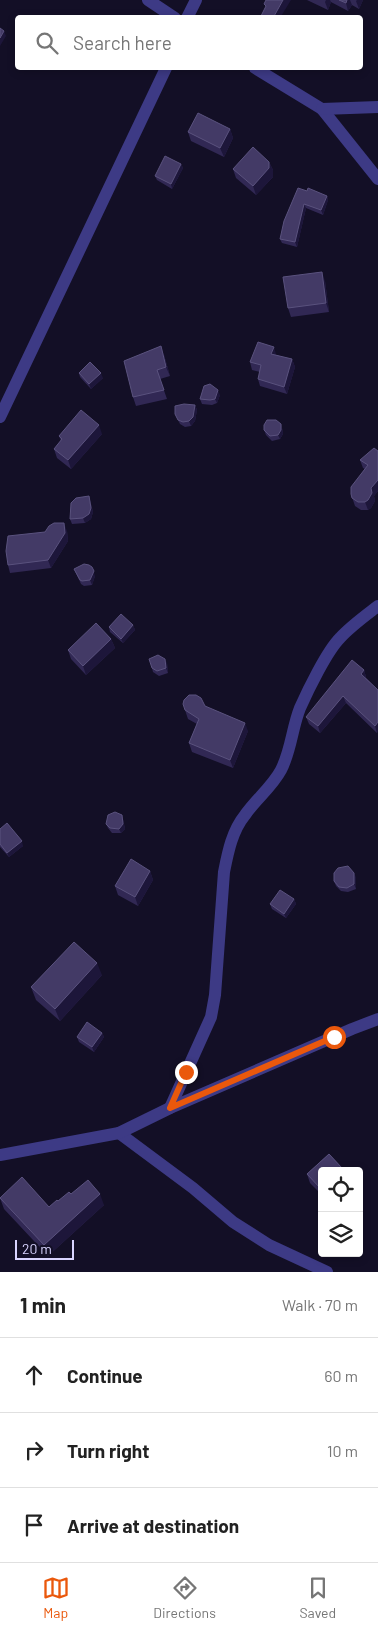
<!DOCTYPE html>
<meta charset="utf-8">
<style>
:root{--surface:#fff;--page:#f6f6f6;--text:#222;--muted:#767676;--line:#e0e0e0;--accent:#ea580c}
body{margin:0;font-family:Barlow,sans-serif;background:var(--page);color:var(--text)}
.controls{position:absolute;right:15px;bottom:15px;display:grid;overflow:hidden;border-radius:5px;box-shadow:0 2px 8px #0003}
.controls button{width:45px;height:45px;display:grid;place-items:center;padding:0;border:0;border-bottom:1px solid var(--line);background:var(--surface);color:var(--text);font:25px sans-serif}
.scale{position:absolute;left:15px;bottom:12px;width:59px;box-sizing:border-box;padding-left:5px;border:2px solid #d9d4ff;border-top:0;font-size:14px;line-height:18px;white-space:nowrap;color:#d9d4ff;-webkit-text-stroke:4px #130f26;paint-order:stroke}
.stop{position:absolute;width:15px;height:15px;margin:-11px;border:4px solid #ea580c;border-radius:50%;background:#fff}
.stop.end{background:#ea580c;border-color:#fff;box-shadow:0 1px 5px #0008}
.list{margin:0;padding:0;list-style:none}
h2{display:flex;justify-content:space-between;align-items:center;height:65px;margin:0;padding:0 20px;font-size:21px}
h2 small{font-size:16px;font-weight:400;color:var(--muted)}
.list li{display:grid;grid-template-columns:32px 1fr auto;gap:15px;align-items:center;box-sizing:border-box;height:75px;padding:0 20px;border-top:1px solid var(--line)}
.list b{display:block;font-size:19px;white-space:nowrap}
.list em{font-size:16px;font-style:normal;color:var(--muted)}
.icon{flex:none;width:28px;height:28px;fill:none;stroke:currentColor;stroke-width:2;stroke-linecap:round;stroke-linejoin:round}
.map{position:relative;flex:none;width:378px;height:1272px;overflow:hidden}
.search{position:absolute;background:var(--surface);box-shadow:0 2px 8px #0003;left:15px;right:15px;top:15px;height:55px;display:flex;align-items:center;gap:12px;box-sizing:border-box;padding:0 18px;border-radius:5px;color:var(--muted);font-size:19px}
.sheet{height:290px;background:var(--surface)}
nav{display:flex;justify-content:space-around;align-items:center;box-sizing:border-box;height:70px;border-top:1px solid var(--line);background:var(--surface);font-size:14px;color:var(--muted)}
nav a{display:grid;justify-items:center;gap:2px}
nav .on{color:var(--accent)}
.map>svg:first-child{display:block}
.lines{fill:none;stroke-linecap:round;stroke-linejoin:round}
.minor{stroke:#3d3a85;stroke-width:12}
.tertiary{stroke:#3d3a85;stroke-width:12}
.wall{fill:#312854}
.shaded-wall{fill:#1d163a}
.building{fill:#433a66;stroke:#5a527e}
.route{stroke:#ea580c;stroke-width:6}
</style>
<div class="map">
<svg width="378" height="1272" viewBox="0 0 378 1272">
<rect width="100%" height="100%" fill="#130f26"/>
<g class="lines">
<!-- minor -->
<g class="minor">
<path d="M148,0L175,18"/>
<path d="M255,68L322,109L378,179"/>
<path d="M322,109L378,107"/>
<path d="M170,1108L211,1017L215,995L224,872C228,852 232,831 245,815C256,799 272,787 281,770C291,751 292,728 300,708C308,690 327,651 340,638C351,626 365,616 378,606"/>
<path d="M119,1133L193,1188L233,1222L269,1245L327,1272"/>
<path d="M0,1155L119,1133L170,1108L352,1029L378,1019"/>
</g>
<!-- tertiary -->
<g class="tertiary">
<path d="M187,18L196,0"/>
<path d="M0,417L166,68"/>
</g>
</g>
<!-- wall -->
<g class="wall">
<path d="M307,0H363L359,9L352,5L348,11L331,2L328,10Z"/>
<path d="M230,129L233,138L224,157L191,141L188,132Z"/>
<path d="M269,162L273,170V177L256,195L236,178L233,169Z"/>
<path d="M181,164L183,168L172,189L157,180L155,176Z"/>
<path d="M307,191L327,196L328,200L323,215L306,208L297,247L282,243L280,239Z"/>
<path d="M325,281L329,312L291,317L288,308Z"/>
<path d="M276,354V355L292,359L295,367L287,394L260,386L258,379L260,372L252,370L250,362Z"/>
<path d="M164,355L170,376L160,379L167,399L136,406L133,397Z"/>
<path d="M79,373L103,378L91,389L80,377Z"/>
<path d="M220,395L217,403L212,405L202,404L200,399Z"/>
<path d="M195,405L197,410L195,421L191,426L185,427L180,424L175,414Z"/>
<path d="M281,424L282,428L283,434L280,439L272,441L266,435L264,430Z"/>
<path d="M102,434L71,469L57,458L54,449L61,441L59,436Z"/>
<path d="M378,451V491L374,496L375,501L371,508L368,510H361L355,506L351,494L365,469L363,468L360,460Z"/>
<path d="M89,496L93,512L91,519L85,523L72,524L70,519Z"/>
<path d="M67,531L68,541L51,568L10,573L8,565Z"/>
<path d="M74,569L95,576L92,585L84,586L81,584Z"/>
<path d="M133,625L135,630L123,643L110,632L109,627Z"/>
<path d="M111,639L115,648L86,675L71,659L68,650Z"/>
<path d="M167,663L168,673L159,676L153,672L152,668Z"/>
<path d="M364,670L366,677V678L378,690L377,733L346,703L320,733L309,724L306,717Z"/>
<path d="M205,706L248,731L233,768L192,752L189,743L197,724L188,719L185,710Z"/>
<path d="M123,819L125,829L121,833H112L108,828L106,824Z"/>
<path d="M0,829L23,846L9,857L0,847Z"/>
<path d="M150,871L153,880L138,906L118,895L115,886Z"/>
<path d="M356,877V889L348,892L341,891L336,886L334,881Z"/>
<path d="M294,899L296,904L286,918L272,909L270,904Z"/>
<path d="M102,975L60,1021L36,1000L31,987Z"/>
<path d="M102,1033L104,1037L94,1052L79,1042L77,1037Z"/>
<path d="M329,1154L342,1168L343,1171H322V1195L310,1183L307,1174Z"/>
<path d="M71,1194L104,1205L48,1256L4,1209L0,1198L49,1207Z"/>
</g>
<!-- shaded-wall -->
<g class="shaded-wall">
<path d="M283,0H291L280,18H273Z"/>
<path d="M326,0H330L331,2L328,10L325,2Z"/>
<path d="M347,0H350L352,5L348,11L346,3Z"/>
<path d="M357,0H363L359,9L356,1Z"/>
<path d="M4,31L6,36L0,46V38Z"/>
<path d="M230,129L233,138L224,157L220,148Z"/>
<path d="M269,162L273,170V177L256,195L253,186Z"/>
<path d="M181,164L183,168L172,189L171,184Z"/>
<path d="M327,196L328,200L323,215L321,210Z"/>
<path d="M304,204L306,208L297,247L295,242Z"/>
<path d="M322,272L325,281L329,312L326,303Z"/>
<path d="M161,346L164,355L170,376L166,367Z"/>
<path d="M274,347L276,354L274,361L271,354Z"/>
<path d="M292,359L295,367L287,394L284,387Z"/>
<path d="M101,373L103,378L91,389L89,384Z"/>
<path d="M218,390L220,395L217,403L215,399Z"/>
<path d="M195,405L197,410L195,421L191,426L189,421Z"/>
<path d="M281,424L282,428L283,434L280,439L278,435Z"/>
<path d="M99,425L102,434L71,469L68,460Z"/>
<path d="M378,480V491L374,496L375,501L371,508L368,510L365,502L371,488Z"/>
<path d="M89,496L93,512L91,519L85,523L83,518Z"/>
<path d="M64,523L67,531L68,541L51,568L48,560Z"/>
<path d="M92,567L95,576L92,585L90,580Z"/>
<path d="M133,625L135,630L123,643L121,639Z"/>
<path d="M111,639L115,648L86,675L83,666Z"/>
<path d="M165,659L167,663L168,673L166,668Z"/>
<path d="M364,670L366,677L363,681L361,674Z"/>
<path d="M343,696L346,703L320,733L318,726Z"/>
<path d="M378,722V732L377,733L375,726Z"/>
<path d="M245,723L248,731L233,768L230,760Z"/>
<path d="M122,815L123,819L125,829L121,833L119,829Z"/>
<path d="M22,841L23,846L9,857L7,853Z"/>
<path d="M150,871L153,880L138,906L135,897Z"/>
<path d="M354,873L356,877V889L354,884Z"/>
<path d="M294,899L296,904L286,918L284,914Z"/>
<path d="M97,963L102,975L60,1021L55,1009Z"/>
<path d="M102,1033L104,1037L94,1052L92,1047Z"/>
<path d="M100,1194L104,1205L48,1256L44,1245Z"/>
</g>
<!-- building -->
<g class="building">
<path d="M266,0H283L273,18H260L266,6L264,4Z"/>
<path d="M339,0H347L346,3Z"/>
<path d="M0,28L4,31L0,38Z"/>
<path d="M198,113L230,129L220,148L188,132Z"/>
<path d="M253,147L269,162V168L253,186L233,169Z"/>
<path d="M165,156L181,164L171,184L155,176Z"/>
<path d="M298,188L307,191L308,188L327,196L321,210L304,204L295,242L280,239L284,221Z"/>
<path d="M322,272L326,303L288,308L283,277Z"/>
<path d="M258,342L274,347L271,354L292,359L284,387L258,379L261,365L250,362Z"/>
<path d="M161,346L166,367L157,370L164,390L133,397L124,361Z"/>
<path d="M90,362L101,373L89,384L79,373Z"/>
<path d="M210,384L218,390L215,399L210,400L200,399L204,386Z"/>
<path d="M184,404L195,405L193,417L189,421L183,422L178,420L175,414V406Z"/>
<path d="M81,410L99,425L68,460L54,449L62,439L59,436Z"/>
<path d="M267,420H276L281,424V430L278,435L270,436L264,430V425Z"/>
<path d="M374,448L378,451V480L371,488L372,493L368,500L365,502H358L352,498L351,494V487L368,465L360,460Z"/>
<path d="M89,496L91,508L89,514L83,518L70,519L71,503L76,498Z"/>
<path d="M54,523H64L65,533L48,560L8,565L6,551L8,536L45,532L49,526Z"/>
<path d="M84,564L89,565L92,567L94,571L90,580L82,581L80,580L74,569Z"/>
<path d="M121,614L133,625L121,639L109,627Z"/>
<path d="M96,623L111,639L83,666L68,650Z"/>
<path d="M158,655L165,659L166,668L157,671L152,668L149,659Z"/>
<path d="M352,660L364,670L361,674L378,690V722L375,726L343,696L318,726L306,717Z"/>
<path d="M189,695H196L201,698L205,706L245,723L230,760L189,743L199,719L185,710L183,704L184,700Z"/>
<path d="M115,812L122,815L123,824L119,829L110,828L106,824L108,815Z"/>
<path d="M7,823L22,841L7,853L0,844V829Z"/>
<path d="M131,859L150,871L135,897L115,886Z"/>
<path d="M348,866L354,873V884L347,888L339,887L334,881V873L338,868Z"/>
<path d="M280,890L294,899L284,914L270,904Z"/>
<path d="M74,942L97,963L55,1009L31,987Z"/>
<path d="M87,1022L102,1033L92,1047L77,1037Z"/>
<path d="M329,1154L342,1168L338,1171H322V1186L320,1188L307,1174Z"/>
<path d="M22,1177L49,1207L57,1200L58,1201L69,1192L71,1194L88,1180L100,1194L44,1245L0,1198Z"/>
<path d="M322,1216V1229L319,1224V1217Z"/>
</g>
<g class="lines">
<!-- route -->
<path class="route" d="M186,1072L170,1108L334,1037"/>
</g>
</svg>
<div class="controls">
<button><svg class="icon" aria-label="locate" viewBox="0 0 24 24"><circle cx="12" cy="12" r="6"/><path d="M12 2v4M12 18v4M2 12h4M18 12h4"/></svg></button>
<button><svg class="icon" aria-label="layers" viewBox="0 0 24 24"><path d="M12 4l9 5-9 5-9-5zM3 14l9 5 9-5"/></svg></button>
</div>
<div class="scale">20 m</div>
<div class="stop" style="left:334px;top:1037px"></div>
<div class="stop end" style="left:186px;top:1072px"></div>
<div class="search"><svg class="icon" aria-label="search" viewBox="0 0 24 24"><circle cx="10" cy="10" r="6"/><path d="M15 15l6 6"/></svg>Search here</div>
</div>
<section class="sheet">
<h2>1 min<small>Walk · 70 m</small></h2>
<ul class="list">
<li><svg class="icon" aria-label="ahead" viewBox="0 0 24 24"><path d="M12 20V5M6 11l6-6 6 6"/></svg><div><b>Continue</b></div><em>60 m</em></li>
<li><svg class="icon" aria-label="right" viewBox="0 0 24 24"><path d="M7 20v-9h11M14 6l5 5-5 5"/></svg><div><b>Turn right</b></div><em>10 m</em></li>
<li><svg class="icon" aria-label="arrive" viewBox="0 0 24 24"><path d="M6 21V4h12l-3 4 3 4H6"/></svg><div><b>Arrive at destination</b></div></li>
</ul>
</section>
<nav>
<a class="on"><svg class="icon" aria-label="map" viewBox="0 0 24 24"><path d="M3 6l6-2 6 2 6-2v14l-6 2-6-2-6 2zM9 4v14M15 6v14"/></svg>Map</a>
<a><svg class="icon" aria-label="directions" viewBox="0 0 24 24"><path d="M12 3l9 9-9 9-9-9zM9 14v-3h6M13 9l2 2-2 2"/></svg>Directions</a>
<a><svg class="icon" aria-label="saved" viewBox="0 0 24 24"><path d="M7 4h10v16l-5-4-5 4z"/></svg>Saved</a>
</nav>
